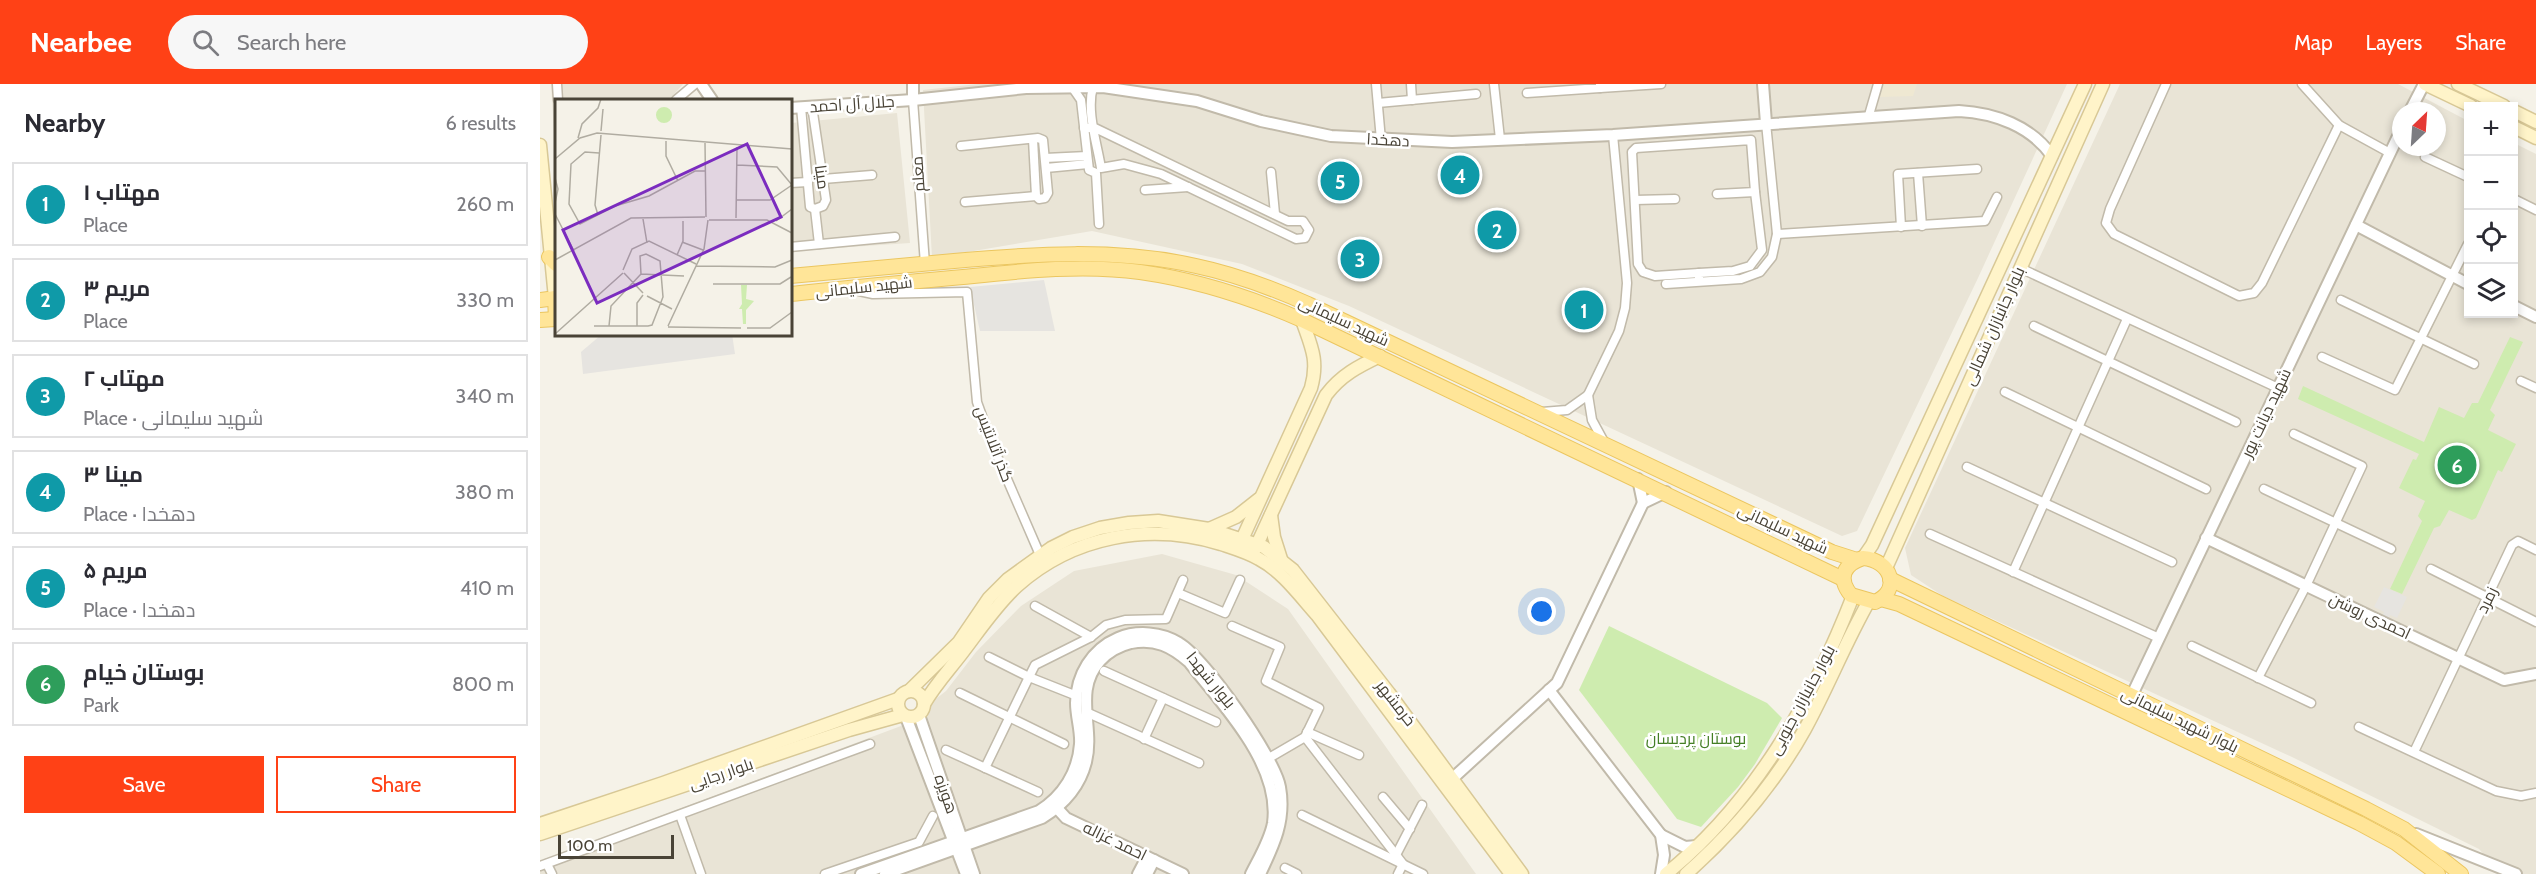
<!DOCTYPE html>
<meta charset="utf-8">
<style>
:root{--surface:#fff;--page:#f7f7f7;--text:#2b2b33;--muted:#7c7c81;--line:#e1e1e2;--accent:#ff4116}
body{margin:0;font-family:Cabin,Cairo,sans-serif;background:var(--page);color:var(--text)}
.controls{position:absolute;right:18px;top:18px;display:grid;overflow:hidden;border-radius:0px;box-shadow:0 3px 9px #0003}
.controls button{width:54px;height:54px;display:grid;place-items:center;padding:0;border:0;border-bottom:2px solid var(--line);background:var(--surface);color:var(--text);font:30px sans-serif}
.compass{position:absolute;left:1852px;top:18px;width:54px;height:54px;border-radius:50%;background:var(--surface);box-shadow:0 3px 9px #0003;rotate:25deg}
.scale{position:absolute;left:18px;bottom:15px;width:116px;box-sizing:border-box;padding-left:6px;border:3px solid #494336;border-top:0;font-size:16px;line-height:21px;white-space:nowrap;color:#494336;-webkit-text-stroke:4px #fff;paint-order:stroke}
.you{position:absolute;left:1002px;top:528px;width:21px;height:21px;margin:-15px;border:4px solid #fff;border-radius:50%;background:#1a73e8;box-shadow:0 0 0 9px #1a73e833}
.badge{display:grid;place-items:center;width:39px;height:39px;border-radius:50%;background:var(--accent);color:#fff;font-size:20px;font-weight:700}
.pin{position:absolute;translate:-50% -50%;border:3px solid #fff;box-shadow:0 2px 6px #0006}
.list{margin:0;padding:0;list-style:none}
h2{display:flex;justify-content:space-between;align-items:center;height:78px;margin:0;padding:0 24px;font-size:26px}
h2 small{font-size:20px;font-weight:400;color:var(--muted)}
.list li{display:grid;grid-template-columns:39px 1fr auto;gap:18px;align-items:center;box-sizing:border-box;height:84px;margin:0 12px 12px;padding:0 12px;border:2px solid var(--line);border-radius:0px}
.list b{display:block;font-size:22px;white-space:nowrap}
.list p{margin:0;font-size:20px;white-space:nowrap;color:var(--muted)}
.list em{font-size:20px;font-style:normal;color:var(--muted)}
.actions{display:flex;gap:12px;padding:18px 24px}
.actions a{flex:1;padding:14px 0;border:2px solid var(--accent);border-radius:0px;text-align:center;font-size:21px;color:var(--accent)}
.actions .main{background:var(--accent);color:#fff}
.icon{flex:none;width:33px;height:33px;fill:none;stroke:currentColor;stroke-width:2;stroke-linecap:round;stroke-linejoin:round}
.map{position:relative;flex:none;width:1996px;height:790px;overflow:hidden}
header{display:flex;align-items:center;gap:36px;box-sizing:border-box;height:84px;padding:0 30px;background:var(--accent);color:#fff}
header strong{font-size:28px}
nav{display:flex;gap:33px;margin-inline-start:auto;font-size:21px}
.search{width:420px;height:54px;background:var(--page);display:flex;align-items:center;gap:15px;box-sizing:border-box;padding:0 21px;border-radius:33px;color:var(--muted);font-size:22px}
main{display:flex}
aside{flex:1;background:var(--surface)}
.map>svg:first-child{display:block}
.residential{fill:#e9e4d6;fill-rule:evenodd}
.education{fill:#efe8d2}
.green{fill:#ceecaf}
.parking{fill:#e6e4e0}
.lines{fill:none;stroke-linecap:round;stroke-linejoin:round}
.minor-casing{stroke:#c1baaa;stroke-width:11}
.tertiary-casing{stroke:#c1baaa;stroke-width:14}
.secondary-casing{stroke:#d8c896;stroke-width:15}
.primary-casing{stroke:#ebc660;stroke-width:16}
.minor{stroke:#fff;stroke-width:8}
.tertiary{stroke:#fff;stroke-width:10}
.secondary{stroke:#fff4c9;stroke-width:12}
.primary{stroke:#ffe598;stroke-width:14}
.labels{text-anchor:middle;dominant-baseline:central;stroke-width:5;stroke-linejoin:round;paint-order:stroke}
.street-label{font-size:16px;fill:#494336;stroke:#fff}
.park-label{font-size:16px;fill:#447f25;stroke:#fff}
.inset-road{fill:none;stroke:#b0aca1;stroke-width:1.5}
.view{fill:#7b2cbf;fill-opacity:0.15;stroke:#7b2cbf;stroke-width:3}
.inset-edge{fill:none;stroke:#494336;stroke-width:3}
</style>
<header>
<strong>Nearbee</strong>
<div class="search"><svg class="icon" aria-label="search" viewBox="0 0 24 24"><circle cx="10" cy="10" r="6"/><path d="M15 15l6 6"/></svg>Search here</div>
<nav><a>Map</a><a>Layers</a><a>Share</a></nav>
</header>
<main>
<aside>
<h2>Nearby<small>6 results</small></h2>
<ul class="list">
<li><span class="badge" style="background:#0f9aa8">1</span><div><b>مهتاب ۱</b><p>Place</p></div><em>260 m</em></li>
<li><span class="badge" style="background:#0f9aa8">2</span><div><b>مریم ۳</b><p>Place</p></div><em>330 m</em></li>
<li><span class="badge" style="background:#0f9aa8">3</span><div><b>مهتاب ۲</b><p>Place · شهید سلیمانی</p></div><em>340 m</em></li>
<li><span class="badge" style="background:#0f9aa8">4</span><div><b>مینا ۳</b><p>Place · دهخدا</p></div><em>380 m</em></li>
<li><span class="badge" style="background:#0f9aa8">5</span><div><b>مریم ۵</b><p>Place · دهخدا</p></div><em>410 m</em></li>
<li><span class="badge" style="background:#2e9e5b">6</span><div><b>بوستان خیام</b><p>Park</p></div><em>800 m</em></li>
</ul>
<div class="actions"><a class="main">Save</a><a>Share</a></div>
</aside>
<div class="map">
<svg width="1996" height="790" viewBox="0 0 1996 790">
<rect width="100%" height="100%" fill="#f5f2e8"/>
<!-- residential -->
<g class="residential">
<path d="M11,0H143L129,16H16V81Z"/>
<path d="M438,0H1527L1438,194L1317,447L1302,452L809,222L702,180L552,147L392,174L383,6Z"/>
<path d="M1580,0H1858L1928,37V230H1974V59L1996,70V790H1962L1939,765L1752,673L1403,512L1371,491L1365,464ZM1861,27H1897V63H1861Z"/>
<path d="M357,29L370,159L251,167V39Z"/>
<path d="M622,470L696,491L748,525L936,790H0V777L361,642L406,607L436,568L481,522L534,487Z"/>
</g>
<!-- education -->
<path class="education" d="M1343,0H1377L1373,12L1340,13Z"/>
<!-- green -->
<g class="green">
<path d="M1970,253L1983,258L1950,326L1955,331L1948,346L1976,360L1962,388L1958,386L1936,434L1932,436L1909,426L1900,442L1894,444L1862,510L1850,505L1882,437L1878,432L1885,417L1859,404L1873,375L1876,376L1879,370L1758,315L1763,302L1884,358L1899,323L1924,334L1932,319H1938Z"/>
<path d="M1069,542L1227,619L1242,634L1215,680L1198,703L1161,743L1137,735L1039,606Z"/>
</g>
<!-- parking -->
<g class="parking">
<path d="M504,196L515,247H440L430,203Z"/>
<path d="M192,250L195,270L43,290L41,268L61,251Z"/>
<path d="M1844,503L1867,513L1857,534L1850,531L1848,536L1842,533L1844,528L1834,523Z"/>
</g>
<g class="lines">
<!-- minor casing -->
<g class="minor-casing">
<g id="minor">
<path d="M17,0L18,16"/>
<path d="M836,0L841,56"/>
<path d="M871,0L872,16"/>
<path d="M954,0L960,55"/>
<path d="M1626,0L1570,125L1566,139L1574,150L1699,212L1714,209L1722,199L1799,41"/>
<path d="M1762,0L1799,41L1850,69"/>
<path d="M532,3L541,16L549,86L556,89L559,140"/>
<path d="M1060,4L1121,0"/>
<path d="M987,9L1060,4V0"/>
<path d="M136,16L155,0"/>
<path d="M373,16L385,180"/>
<path d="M838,19L936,10"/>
<path d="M261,23L270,123L275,125L283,122L286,116L272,22"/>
<path d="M1329,31L1338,0"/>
<path d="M544,44H555L748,137H763L769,146L765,154L756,155L621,90L584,80L561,84C557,59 546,27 553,3"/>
<path d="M493,55L496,112"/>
<path d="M421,62L498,54L503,56L508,109L505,114L499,115L496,112L425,118"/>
<path d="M1885,73L1928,93"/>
<path d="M505,74L547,72"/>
<path d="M506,84L548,80"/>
<path d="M731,88L735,130"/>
<path d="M1378,89L1382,142"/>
<path d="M283,95L332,91"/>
<path d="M250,99L268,98"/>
<path d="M605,106L648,103"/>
<path d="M1974,115L1996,126"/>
<path d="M1095,116L1135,115"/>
<path d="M275,125L279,160"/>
<path d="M1361,143L1358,90L1437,85"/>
<path d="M1237,150L1445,137L1457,113"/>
<path d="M250,163L355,153"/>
<path d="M1480,184L1738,304"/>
<path d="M1159,189L1115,192L1103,188L1098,180L1092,68L1096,64L1211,56L1215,108L1177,110"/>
<path d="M1159,194V189L1193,187L1210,182L1222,166L1215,108"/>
<path d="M1126,200L1201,195L1220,188L1232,173L1237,150L1226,39"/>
<path d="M319,207L333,210L427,208L437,318L454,365L500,471"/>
<path d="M1801,216L1934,280"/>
<path d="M1494,242L1696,338"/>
<path d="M1782,273L1855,306L1928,160"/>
<path d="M1981,297L1996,304"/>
<path d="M1465,308L1666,405"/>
<path d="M1048,311L1052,336L1064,358"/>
<path d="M1002,328L1027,326L1048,311L1079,247L1085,224L1087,199L1073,51"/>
<path d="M1427,383L1632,478"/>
<path d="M1724,405L1851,465"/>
<path d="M1390,450L1619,554"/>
<path d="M1891,485L1996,538"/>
<path d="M1473,488L1587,235"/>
<path d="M638,509L685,529L700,496"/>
<path d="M495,522L551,553"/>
<path d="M692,542L740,563L726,597L779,624L765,653L729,674"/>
<path d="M1652,562L1771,619"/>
<path d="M449,573L489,593L495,581L551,553L566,541L585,536L626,535L643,496"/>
<path d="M564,587L676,638"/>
<path d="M1718,594L1766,502L1822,382L1754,350"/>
<path d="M420,609L524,660"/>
<path d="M546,628L659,679"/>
<path d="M1819,643L1956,707L1981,712L1996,709"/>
<path d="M767,648L819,671"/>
<path d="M765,653L863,780L858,790"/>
<path d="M604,655L623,614"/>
<path d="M406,666L498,708"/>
<path d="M1874,668L1972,461L1978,457L1996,466"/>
<path d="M445,684L489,593L537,612"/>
<path d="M843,713L870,745"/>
<path d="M140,731L161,790"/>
<path d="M762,731L883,790"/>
<path d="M856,771L882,721"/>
<path d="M7,780L12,790"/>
<path d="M0,782L330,660"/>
<path d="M745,784L757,790"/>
<path d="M285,790L379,758L393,732"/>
</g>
</g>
<!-- tertiary casing -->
<g class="tertiary-casing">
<g id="tertiary">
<path d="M161,0L172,16"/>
<path d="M373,0V16"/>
<path d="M1223,0L1226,39"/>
<path d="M250,24L373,16L486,4L563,3L657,17L721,37L791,52L912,58L1073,51L1419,27C1455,29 1491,42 1512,72"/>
<path d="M1870,27L1884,0"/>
<path d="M1816,141L1928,200"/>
<path d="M1974,222L1996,233"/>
<path d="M1098,395L1103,419L1126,408"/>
<path d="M1666,454L1964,596L1996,590"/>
<path d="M1009,606L1121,751L1124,771L1121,790"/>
<path d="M1591,613L1861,46"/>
<path d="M379,631L434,790"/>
<path d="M366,633L426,790"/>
<path d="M913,694L1017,599L1103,419"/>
<path d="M514,721L526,734L643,790"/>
<path d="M1876,750L1976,790"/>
<path d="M1121,751L1145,763L1157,762"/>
<path d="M321,790L499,727C523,712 538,688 540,660C541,647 536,633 536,619C536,591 552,565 578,554C597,546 622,548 639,559C665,574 735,674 740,703C746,736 734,761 720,790"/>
<path d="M345,790L502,734C523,721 540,702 546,678C555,643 533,607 560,577C569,567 579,562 591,559C615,554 632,563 649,578C683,622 741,680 733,739C730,756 719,774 711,790"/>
<path d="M598,790L607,773"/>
<path d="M607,790L614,776"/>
</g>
</g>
<!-- secondary casing -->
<g class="secondary-casing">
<g id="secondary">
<path d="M1885,0L1931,22"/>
<path d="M1918,0L1964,22"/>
<path d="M1974,27L1996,38"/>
<path d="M1974,43L1996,54"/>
<path d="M0,61L15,214"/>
<path d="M731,431L734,453L741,475"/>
<path d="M669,445L696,433L719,415"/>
<path d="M699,462L771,304C779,276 771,262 762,236"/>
<path d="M715,465L786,311C801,291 819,282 840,272"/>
<path d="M1323,474L1332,461L1545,0"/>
<path d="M1346,484L1563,0"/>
<circle cx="371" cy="620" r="13"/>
<path d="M369,607L419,558L449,514L468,495L511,464L533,453L560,444L589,439L618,437L669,445L724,463L753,486L849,609L982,790"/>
<path d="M384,620C395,601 409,586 422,569C439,547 456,521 477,502C533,452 609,438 681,460C693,464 707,468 719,475C742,487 760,512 777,531L971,790"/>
<path d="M0,740L123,699L358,615"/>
<path d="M0,750L309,646L363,631"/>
<path d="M1126,790C1215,718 1272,617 1313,512"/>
<path d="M1146,790C1192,749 1235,699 1265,645C1288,603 1305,559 1329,517"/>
</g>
</g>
<!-- primary casing -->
<g class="primary-casing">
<g id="primary">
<path d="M9,173L16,180"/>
<path d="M250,192C305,187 360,182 414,177C494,170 576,164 656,182C694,190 732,204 768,220L1292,468L1317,476"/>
<path d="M250,210C308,204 365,198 423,193C481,187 542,180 600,188C656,196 710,213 762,236L1303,495"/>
<path d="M15,214L16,235"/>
<path d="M0,216L16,214"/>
<path d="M0,236L16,235"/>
<path d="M1323,474C1351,476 1362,506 1335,518L1311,511C1297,494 1304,480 1323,474Z"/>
<path d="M1350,495L1826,725L1864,745L1921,790"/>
<path d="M1341,515L1359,520L1819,739L1856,759L1898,790"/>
</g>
</g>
<!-- minor -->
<use href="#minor" class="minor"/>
<!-- tertiary -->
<use href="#tertiary" class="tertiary"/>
<!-- secondary -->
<use href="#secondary" class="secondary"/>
<!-- primary -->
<use href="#primary" class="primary"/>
</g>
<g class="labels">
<!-- street labels -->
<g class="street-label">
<text transform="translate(312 20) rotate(-4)">جلال آل احمد</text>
<text transform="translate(848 56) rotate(3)">دهخدا</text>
<text transform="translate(378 90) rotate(-94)">معلم</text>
<text transform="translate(282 93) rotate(82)">مینا</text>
<text transform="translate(324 203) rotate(-6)">شهید سلیمانی</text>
<text transform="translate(804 237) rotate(25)">شهید سلیمانی</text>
<text transform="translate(1454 242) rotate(-66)">بلوار جانبازان شمالی</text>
<text transform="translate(1726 329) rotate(-65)">شهید دیانت پور</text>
<text transform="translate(454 360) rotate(69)">گذر آتلانتیس</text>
<text transform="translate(1243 445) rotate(25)">شهید سلیمانی</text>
<text transform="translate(1947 516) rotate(-64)">زمرد</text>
<text transform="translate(1830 532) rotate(25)">احمدی روشن</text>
<text transform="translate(671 596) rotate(51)">بلوار شهدا</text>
<text transform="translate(1262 616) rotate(-62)">بلوار جانبازان جنوبی</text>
<text transform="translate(856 619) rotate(52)">خرمشهر</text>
<text transform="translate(1640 636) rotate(26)">بلوار شهید سلیمانی</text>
<text transform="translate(181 690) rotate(-19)">بلوار رجایی</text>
<text transform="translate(406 710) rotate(71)">هویزه</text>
<text transform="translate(575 757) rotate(26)">احمد غزاله</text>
</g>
<!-- park labels -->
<g class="park-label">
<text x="1156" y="654">بوستان پردیسان</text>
</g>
</g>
<!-- overview -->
<g transform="translate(15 15)">
<rect width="237" height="237" fill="#f5f2e8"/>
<path d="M101 16a8 8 0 1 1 16 0a8 8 0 1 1-16 0ZM186,186H192L191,200L199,202L191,211V225H188L187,210H184L187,205Z" fill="#ceecaf"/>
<path class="inset-road" d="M46,32L48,10M23,39L27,25L43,9L46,0M111,42V57L123,82M150,44L151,118M44,54L30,53L16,65L14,105L25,125L60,107L94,97L140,72H151M0,60L25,39L42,34L237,50M182,66L222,68L237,86M0,79L3,90L0,104M181,101H215L237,86M0,115L19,152M43,116L40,106L46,36M181,119L182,48M88,120L92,144M154,121H212L237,134M221,122L237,110M127,143L148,151M122,156L128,142V122M0,161L76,119L150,118M141,167L220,168L237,161M68,171L77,150L94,142L141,165M69,174L88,194M86,175L129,177M158,185H225L236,178M92,197L117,210M39,227H93L97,226L108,198L105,162L91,155L85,157L86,175L56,207L54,227M82,227V204L88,196M113,227L149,150L153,121M113,228L186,229M192,229H215L237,213M0,235L68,174"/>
<path class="view" d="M192,45L226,118L42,204L8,131Z"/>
<rect width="237" height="237" class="inset-edge"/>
</g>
</svg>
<div class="controls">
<button>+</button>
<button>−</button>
<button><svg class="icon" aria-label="locate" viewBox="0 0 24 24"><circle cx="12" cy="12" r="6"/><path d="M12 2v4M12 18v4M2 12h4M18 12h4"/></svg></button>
<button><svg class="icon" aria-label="layers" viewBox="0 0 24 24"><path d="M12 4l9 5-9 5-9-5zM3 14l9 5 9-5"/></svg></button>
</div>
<svg class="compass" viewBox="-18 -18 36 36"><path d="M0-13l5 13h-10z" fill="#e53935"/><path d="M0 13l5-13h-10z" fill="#7c7c81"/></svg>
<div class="scale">100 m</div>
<div class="you"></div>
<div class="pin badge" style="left:1044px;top:226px;background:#0f9aa8">1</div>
<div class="pin badge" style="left:957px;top:146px;background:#0f9aa8">2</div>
<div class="pin badge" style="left:820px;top:175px;background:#0f9aa8">3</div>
<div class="pin badge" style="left:920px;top:91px;background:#0f9aa8">4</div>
<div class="pin badge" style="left:800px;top:97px;background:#0f9aa8">5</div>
<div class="pin badge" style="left:1917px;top:381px;background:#2e9e5b">6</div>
</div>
</main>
